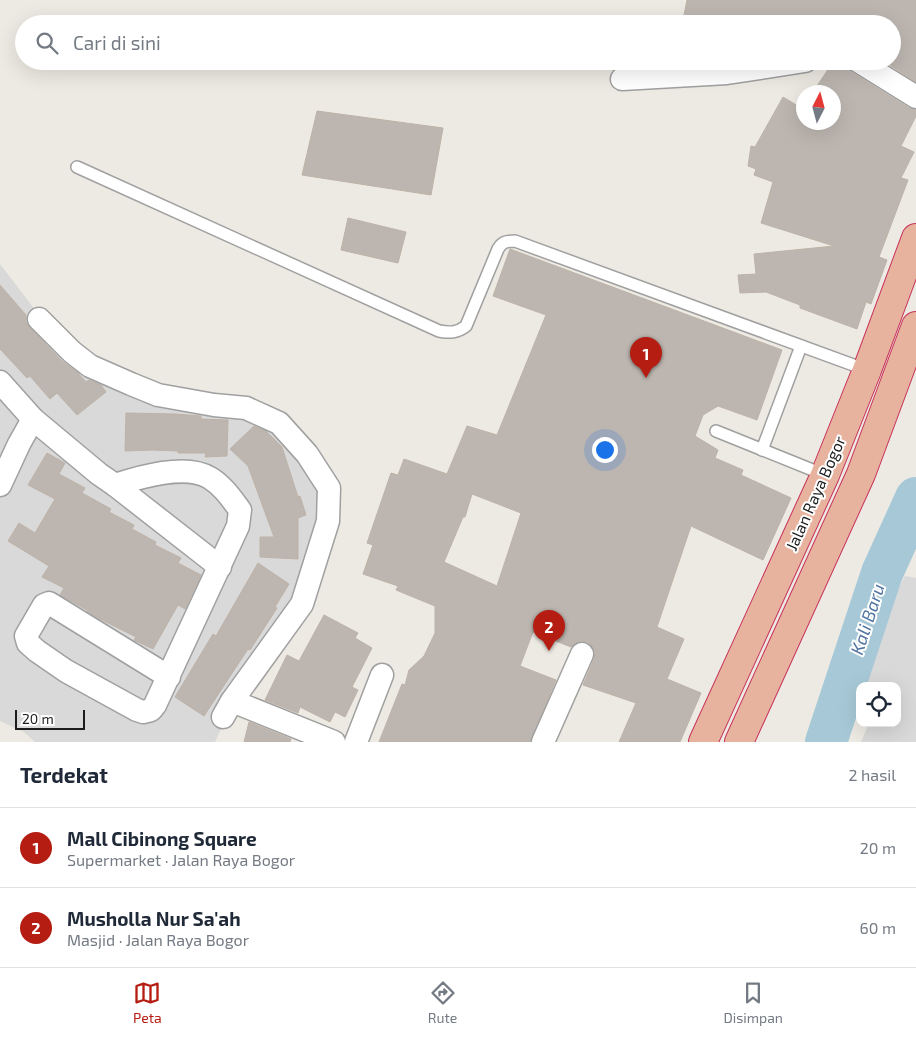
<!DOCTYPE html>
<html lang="id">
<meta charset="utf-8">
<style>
:root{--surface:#fff;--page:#f6f6f7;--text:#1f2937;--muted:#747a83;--line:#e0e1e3;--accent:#b61d12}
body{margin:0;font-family:"Exo 2",sans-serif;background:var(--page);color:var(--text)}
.controls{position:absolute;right:15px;bottom:15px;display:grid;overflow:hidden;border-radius:10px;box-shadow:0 5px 20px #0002}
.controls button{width:45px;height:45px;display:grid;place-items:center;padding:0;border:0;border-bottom:1px solid var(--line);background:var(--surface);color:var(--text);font:25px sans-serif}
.compass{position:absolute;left:796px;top:85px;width:45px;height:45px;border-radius:50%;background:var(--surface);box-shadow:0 5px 20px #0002;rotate:6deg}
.scale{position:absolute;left:15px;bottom:12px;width:70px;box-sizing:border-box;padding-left:5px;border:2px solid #1c1c1c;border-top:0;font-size:14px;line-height:18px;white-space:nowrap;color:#1c1c1c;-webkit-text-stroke:4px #fff;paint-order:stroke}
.you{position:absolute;left:604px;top:449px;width:18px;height:18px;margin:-12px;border:4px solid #fff;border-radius:50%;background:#1a73e8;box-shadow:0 0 0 8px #1a73e833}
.badge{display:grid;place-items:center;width:32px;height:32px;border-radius:50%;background:var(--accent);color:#fff;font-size:16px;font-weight:700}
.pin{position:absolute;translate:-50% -41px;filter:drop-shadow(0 1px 2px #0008)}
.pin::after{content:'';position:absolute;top:26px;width:18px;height:15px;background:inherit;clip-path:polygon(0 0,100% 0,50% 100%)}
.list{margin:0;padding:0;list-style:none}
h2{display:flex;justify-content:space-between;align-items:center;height:65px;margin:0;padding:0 20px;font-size:21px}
h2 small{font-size:16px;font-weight:400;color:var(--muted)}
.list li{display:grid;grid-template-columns:32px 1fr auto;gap:15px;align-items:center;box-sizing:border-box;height:80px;padding:0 20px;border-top:1px solid var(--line)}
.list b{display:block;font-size:19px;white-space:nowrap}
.list p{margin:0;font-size:16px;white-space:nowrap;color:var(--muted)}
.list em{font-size:16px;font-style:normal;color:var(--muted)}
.icon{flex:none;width:28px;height:28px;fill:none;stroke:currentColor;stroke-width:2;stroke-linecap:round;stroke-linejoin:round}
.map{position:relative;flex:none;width:916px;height:742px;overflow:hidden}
.search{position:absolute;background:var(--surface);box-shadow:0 5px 20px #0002;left:15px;right:15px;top:15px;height:55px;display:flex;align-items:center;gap:12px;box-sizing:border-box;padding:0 18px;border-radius:28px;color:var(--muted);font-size:19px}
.sheet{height:225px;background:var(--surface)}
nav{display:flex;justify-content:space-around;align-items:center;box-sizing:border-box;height:70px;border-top:1px solid var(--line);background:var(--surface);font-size:14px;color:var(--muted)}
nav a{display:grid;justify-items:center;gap:2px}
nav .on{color:var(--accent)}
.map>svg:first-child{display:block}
.residential{fill:#dad9d9}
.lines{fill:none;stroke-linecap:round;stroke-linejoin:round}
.river{stroke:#a7c9d7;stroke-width:42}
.building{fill:#bdb6b0;stroke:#bdb2a7;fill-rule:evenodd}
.service-casing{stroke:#a0a0a0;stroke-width:14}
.minor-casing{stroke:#a0a0a0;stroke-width:25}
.trunk-casing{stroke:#c7335c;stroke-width:30}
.service{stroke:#fff;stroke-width:11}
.minor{stroke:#fff;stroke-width:22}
.trunk{stroke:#e8b39e;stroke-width:28}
.labels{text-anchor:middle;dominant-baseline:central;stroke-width:4;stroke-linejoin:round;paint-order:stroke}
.street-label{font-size:16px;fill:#1c1c1c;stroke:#fff}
.water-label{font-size:18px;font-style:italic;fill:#5275a2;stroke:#fff}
</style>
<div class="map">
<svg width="916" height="742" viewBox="0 0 916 742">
<rect width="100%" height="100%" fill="#edeae3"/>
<!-- residential -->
<g class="residential">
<path d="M0,264L36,311L80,354L131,396L141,402L162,399L275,419L318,492L322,506L302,594L228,714L215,742H35L24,732L0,721Z"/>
<path d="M905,576L916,578V742H861L869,723H897V686H862L873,637Z"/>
</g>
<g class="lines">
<!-- river -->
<path class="river" d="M826,742L882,573L916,498"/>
</g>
<!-- building -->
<g class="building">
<path d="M687,0H916V82L890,65L892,61V24H787L757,18L756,24H704L683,20Z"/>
<path d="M833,62L843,68L846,64L851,72L909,108L916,110V116L901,146L914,152L901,178L908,180L879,257L887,260L871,304L866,302L857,329L800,308V305L766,292L740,293L738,275L756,274L754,254L834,246L761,223L773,182L754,175L756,169L748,166L751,146L755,147L783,97L798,106L804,99V122H834V92H813Z"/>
<path d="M317,111L443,128L431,195L302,175Z"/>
<path d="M348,218L406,232L398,263L341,250Z"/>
<path d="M510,249L782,350L757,420L718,406L703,415L695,436L718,450L715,458L743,470L741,475L791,498L763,560L691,526L657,627L684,639L667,679L701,693L680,742H619L636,703L583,685L594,659L595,652L592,646L588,642L581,641L575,643L571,647L533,632L520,666L556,680L530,742H379L402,684L405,685L409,670L424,656L435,633V606L396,590L398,586L363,574L373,545L367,543L391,473L398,475L404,459L447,474L467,426L497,435L546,315L493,296ZM472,494L521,513L497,586L444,562L463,517H465Z"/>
<path d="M0,285L26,315V322L30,328L63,362L77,372L86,382L89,380L101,385L106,392L77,415L57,393L50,399L30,376L27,378L0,349Z"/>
<path d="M126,413L175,414L201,416V419L228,420L227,456L205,457L206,453H178V451L153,450L125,451Z"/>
<path d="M254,426L266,431L282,447L298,497L300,496L306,515L298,518V559L260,557V537H274L248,466L230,449Z"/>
<path d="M47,453L65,463L59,474L85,488L82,493L111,509L109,512L134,525L132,529L156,542L155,545L181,558L178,563L201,575L185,609L178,605L153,649L134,640L136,637L98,618L87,611V610L60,595L64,588L42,577L49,566L8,541L19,523L35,533L55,499L28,485Z"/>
<path d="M258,563L289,584L275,607L277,608L250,650L248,649L204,716L175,697L213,634L216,636Z"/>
<path d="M324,615L358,633L355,638L372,648L352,687L358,690L345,717L335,712L330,722L300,707L298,713L265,700L287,655L299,661Z"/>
<path d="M249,722L291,739L290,742H244Z"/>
</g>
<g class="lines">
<!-- service casing -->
<g class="service-casing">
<g id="service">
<path d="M77,167L439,331C450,333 457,333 466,326L498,249C502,242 506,241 515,241L867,370"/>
<path d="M716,431L825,475"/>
<path d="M762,450L801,346"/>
</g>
</g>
<!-- minor casing -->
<g class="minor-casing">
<g id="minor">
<path d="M858,61L916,97"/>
<path d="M622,79L727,73L805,61"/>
<path d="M39,319L72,352L90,366L131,384L158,395L214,405L246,408L279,423L307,454L329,488L328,521L302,604L232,701L223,717"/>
<path d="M0,382L33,419L99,474L115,485L220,567"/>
<path d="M0,485L19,444L33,419"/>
<path d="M115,485C140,477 186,463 210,478C223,486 231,498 240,510L238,526L155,705L151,710L143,712L137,710L66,671L37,651L28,643L26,636L44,605L49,603L169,677"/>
<path d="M232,701L334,742"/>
<path d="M356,742L382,675"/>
<path d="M543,742L582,654"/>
</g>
</g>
<!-- trunk casing -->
<g class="trunk-casing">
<g id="trunk">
<path d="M703,742L825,475L867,370L916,238"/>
<path d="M739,742L861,474L916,326"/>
</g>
</g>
<!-- service -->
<use href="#service" class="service"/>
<!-- minor -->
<use href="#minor" class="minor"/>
<!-- trunk -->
<use href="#trunk" class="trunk"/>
</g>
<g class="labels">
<!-- street labels -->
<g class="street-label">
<text transform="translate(815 493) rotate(-66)">Jalan Raya Bogor</text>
</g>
<!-- water labels -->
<g class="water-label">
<text transform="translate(867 619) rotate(-72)">Kali Baru</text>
</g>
</g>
</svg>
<div class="controls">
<button><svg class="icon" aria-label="locate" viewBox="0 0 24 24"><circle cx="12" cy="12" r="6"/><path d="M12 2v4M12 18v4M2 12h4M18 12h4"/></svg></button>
</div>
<svg class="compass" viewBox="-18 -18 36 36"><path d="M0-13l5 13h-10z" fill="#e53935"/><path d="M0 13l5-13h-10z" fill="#747a83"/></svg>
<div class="scale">20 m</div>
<div class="you"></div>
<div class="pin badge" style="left:646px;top:378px">1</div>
<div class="pin badge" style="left:549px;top:651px">2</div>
<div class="search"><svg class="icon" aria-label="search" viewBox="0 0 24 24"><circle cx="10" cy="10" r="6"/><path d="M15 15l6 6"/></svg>Cari di sini</div>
</div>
<section class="sheet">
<h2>Terdekat<small>2 hasil</small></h2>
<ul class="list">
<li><span class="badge">1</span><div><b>Mall Cibinong Square</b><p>Supermarket · Jalan Raya Bogor</p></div><em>20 m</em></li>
<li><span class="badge">2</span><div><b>Musholla Nur Sa'ah</b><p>Masjid · Jalan Raya Bogor</p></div><em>60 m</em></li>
</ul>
</section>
<nav>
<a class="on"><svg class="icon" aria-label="map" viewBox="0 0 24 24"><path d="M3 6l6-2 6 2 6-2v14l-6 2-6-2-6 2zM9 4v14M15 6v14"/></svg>Peta</a>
<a><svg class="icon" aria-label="directions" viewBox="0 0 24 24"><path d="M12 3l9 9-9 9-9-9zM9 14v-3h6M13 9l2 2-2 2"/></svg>Rute</a>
<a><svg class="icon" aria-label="saved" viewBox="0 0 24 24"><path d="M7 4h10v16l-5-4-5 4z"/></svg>Disimpan</a>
</nav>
